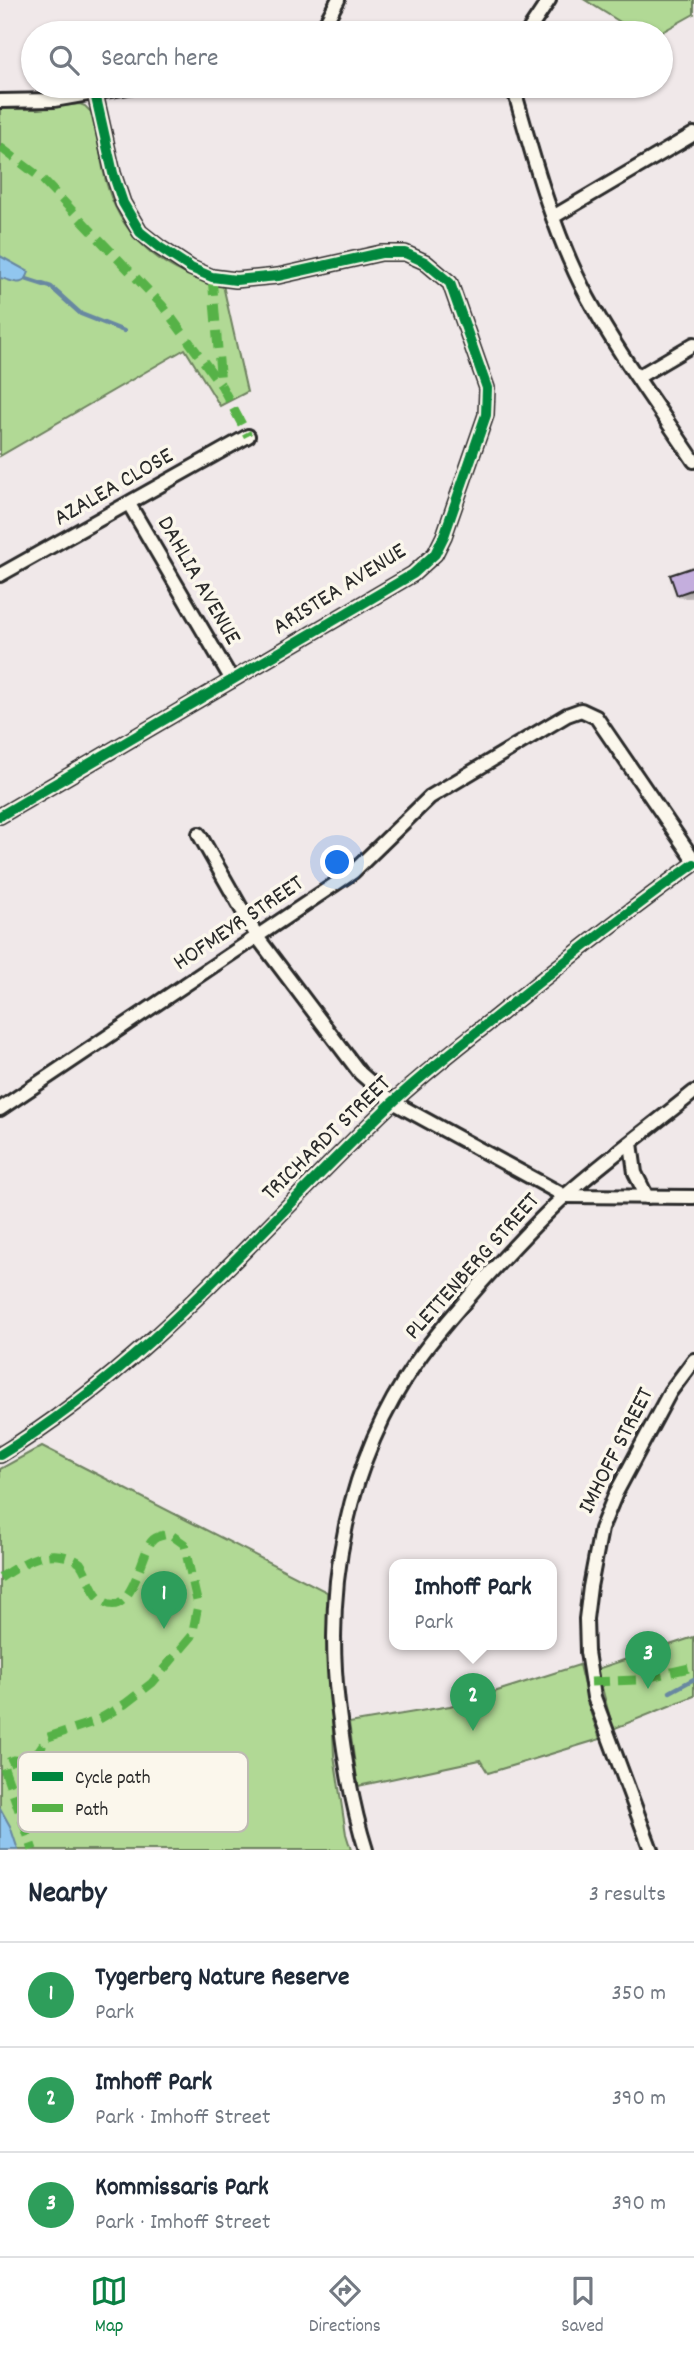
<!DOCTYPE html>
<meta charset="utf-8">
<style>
:root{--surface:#fff;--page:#f6f6f7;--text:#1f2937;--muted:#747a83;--line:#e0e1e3;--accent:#0b8043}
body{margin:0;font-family:Dekko,sans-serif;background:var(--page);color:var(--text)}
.you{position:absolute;left:338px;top:863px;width:24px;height:24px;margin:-18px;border:5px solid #fff;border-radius:50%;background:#1a73e8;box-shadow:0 0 0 10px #1a73e833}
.badge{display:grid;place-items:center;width:46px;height:46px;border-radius:50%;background:var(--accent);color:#fff;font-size:23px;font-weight:700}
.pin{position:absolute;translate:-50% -58px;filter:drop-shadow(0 2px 4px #0008)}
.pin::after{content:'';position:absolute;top:37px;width:24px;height:21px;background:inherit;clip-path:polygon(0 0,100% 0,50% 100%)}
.popup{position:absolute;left:389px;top:1559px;width:168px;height:91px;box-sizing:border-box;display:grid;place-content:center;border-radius:14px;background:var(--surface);filter:drop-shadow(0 2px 5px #0005);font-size:23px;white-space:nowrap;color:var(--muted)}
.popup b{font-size:26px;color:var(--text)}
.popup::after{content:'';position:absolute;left:50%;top:100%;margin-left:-14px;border:14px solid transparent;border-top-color:var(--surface)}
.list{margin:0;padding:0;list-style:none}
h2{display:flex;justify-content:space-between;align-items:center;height:91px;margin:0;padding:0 28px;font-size:30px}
h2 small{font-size:23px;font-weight:400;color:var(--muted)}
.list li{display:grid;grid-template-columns:46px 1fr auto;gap:21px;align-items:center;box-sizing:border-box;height:105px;padding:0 28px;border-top:2px solid var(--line)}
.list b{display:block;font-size:26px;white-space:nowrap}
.list p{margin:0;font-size:23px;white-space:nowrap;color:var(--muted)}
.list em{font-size:23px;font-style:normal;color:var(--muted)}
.icon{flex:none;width:38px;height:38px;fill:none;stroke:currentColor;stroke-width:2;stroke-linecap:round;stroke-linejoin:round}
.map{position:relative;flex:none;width:694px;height:1850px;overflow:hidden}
.search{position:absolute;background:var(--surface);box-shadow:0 2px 5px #0004;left:21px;right:21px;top:21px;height:77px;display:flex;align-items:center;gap:18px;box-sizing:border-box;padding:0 24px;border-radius:38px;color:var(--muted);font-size:26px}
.sheet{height:406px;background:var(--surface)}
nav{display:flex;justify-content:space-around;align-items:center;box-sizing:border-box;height:98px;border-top:2px solid var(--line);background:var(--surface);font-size:19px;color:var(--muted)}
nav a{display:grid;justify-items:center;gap:4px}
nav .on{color:var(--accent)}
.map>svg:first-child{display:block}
.green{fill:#b1d995;stroke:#6e8260;stroke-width:2}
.water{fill:#91c6ef;stroke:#6888a1;stroke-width:2}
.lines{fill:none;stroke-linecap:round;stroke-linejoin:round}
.stream{stroke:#6888a1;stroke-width:4.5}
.building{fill:#c4aedd;stroke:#2b2b2b;stroke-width:2;filter:url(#shadow)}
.street-casing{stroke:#2b2b2b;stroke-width:18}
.street{stroke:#fbf7ec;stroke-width:12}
.quiet{stroke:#56b246;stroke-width:9;stroke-dasharray:18 9;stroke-linecap:butt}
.cycleway-casing{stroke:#fbf7ec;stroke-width:15}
.cycleway{stroke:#00873e;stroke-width:10}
.labels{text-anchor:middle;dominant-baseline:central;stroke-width:7;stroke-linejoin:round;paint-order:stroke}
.street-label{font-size:24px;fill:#2b2b2b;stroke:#fbf7ec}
.key{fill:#fbf7ec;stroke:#bdbab2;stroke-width:2}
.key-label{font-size:19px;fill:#2b2b2b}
</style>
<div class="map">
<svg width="694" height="1850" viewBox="0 0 694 1850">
<defs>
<filter id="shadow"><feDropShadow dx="6" dy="6" stdDeviation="3.5" flood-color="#0004"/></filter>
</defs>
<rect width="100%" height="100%" fill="#f0e8e9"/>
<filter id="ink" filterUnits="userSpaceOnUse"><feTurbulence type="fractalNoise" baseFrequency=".0143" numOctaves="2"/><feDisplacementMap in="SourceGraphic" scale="14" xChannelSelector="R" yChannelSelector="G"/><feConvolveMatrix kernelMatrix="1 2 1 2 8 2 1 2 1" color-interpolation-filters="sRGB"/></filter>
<g filter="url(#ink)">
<!-- green -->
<g class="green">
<path d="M585,0H694V14L660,33H638Z"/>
<path d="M80,104L85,106L92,113C99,137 100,164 108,188C124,241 169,275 223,285L247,392L220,406L185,349L0,456V108L36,109Z"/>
<path d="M42,1446L327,1592L334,1755L346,1834L351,1850H0V1469Z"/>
<path d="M694,1637V1696L613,1729L597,1669Z"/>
<path d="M579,1665L591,1714L600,1739L488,1773L480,1760L358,1786L349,1723L450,1706Z"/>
</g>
<!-- water -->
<g class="water">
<path d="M0,256L29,272C23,290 13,280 0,278Z"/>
<path d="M0,1808L10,1826L18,1850H0Z"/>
</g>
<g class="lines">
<!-- stream -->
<g class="stream">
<path d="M26,279L51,287L81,314L124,331"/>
<path d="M670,1692L694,1679"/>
</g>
</g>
<!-- building -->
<path class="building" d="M694,567V589L677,595L670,575Z"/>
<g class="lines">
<!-- street casing -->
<g class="street-casing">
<g id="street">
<path d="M320,33L338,0"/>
<path d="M527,33L549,0"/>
<path d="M513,86C533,157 553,233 588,298C619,355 658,407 694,461"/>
<path d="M0,101L54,100L134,86"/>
<path d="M553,217L694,134"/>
<path d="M638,377L694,344"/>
<path d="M129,504L232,680"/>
<path d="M0,575L248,436"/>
<path d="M0,816L413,574L435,554L444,536L486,415L487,388L450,283L425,262L405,253H381L278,276L236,280L212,277L191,268L159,247L140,232L123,203L113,173L95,93"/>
<path d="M199,834L258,938L360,1073L393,1102L565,1196L694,1197"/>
<path d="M0,1109L353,872L430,797L567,715L581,710L596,717L694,860"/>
<path d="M631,1143L635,1173L647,1197"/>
<path d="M0,1455C154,1361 263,1225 392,1103C426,1071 465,1042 502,1012C565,961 628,911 694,864"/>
<path d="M366,1850C351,1803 344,1754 338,1704C324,1585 347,1461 417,1361C436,1333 459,1309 481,1283C508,1253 536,1222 566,1195C607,1159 651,1127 694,1092"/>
<path d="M651,1850L594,1697L587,1652L586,1619L590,1587L601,1529L616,1493L670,1392L694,1360"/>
</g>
</g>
<!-- street -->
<use href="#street" class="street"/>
<!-- quiet -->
<g class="quiet">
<path d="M0,147L41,178L162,305L221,385"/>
<path d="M212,277L221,385L248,436"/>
<path d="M0,1578C26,1561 50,1544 80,1563C88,1574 91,1592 102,1600C130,1622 141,1556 151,1542C155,1536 164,1535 170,1534L184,1544L198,1605L192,1636L152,1683L125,1704L96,1721L48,1737L31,1762L13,1760L3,1765L33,1850"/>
<path d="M591,1682L637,1680L694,1667"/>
</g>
<!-- cycleway casing -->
<g class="cycleway-casing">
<g id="cycleway">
<path d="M0,816L413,574L435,554L444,536L486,415L487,388L450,283L425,262L405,253H381L278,276L236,280L212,277L191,268L159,247L140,232L123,203L113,173L95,93"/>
<path d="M0,1455C154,1361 263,1225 392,1103C426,1071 465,1042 502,1012C565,961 628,911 694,864"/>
</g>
</g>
<!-- cycleway -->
<use href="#cycleway" class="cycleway"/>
</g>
</g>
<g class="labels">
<!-- street labels -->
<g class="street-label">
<text transform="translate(114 488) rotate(-30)">AZALEA CLOSE</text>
<text transform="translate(198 581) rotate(60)">DAHLIA AVENUE</text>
<text transform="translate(340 590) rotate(-32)">ARISTEA AVENUE</text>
<text transform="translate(239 924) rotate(-34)">HOFMEYR STREET</text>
<text transform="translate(327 1139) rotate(-44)">TRICHARDT STREET</text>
<text transform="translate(473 1267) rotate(-48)">PLETTENBERG STREET</text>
<text transform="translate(617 1451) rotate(-63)">IMHOFF STREET</text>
</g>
</g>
<!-- legend -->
<rect x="18" y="1752" width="230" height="80" rx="10" class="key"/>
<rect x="32" y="1772" width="31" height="9" fill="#00873e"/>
<rect x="32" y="1804" width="31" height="8" fill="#56b246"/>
<g class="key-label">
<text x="75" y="1783">Cycle path</text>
<text x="75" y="1815">Path</text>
</g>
</svg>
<div class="you"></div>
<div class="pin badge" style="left:164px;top:1629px;background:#2e9e5b">1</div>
<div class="pin badge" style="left:473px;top:1731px;background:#2e9e5b">2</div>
<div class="popup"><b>Imhoff Park</b>Park</div>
<div class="pin badge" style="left:648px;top:1689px;background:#2e9e5b">3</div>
<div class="search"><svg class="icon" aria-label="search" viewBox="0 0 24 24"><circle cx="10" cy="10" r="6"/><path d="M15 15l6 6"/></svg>Search here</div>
</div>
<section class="sheet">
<h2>Nearby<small>3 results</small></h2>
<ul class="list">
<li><span class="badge" style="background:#2e9e5b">1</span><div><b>Tygerberg Nature Reserve</b><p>Park</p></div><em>350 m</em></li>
<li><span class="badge" style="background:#2e9e5b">2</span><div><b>Imhoff Park</b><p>Park · Imhoff Street</p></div><em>390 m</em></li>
<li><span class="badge" style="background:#2e9e5b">3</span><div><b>Kommissaris Park</b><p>Park · Imhoff Street</p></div><em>390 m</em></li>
</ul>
</section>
<nav>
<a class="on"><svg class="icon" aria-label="map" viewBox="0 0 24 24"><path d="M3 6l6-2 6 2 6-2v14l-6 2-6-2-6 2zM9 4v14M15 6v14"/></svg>Map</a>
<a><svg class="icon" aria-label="directions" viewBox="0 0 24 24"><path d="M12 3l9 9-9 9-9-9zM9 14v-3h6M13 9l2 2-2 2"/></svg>Directions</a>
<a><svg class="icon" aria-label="saved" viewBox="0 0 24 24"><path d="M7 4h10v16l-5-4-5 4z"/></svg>Saved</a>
</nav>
